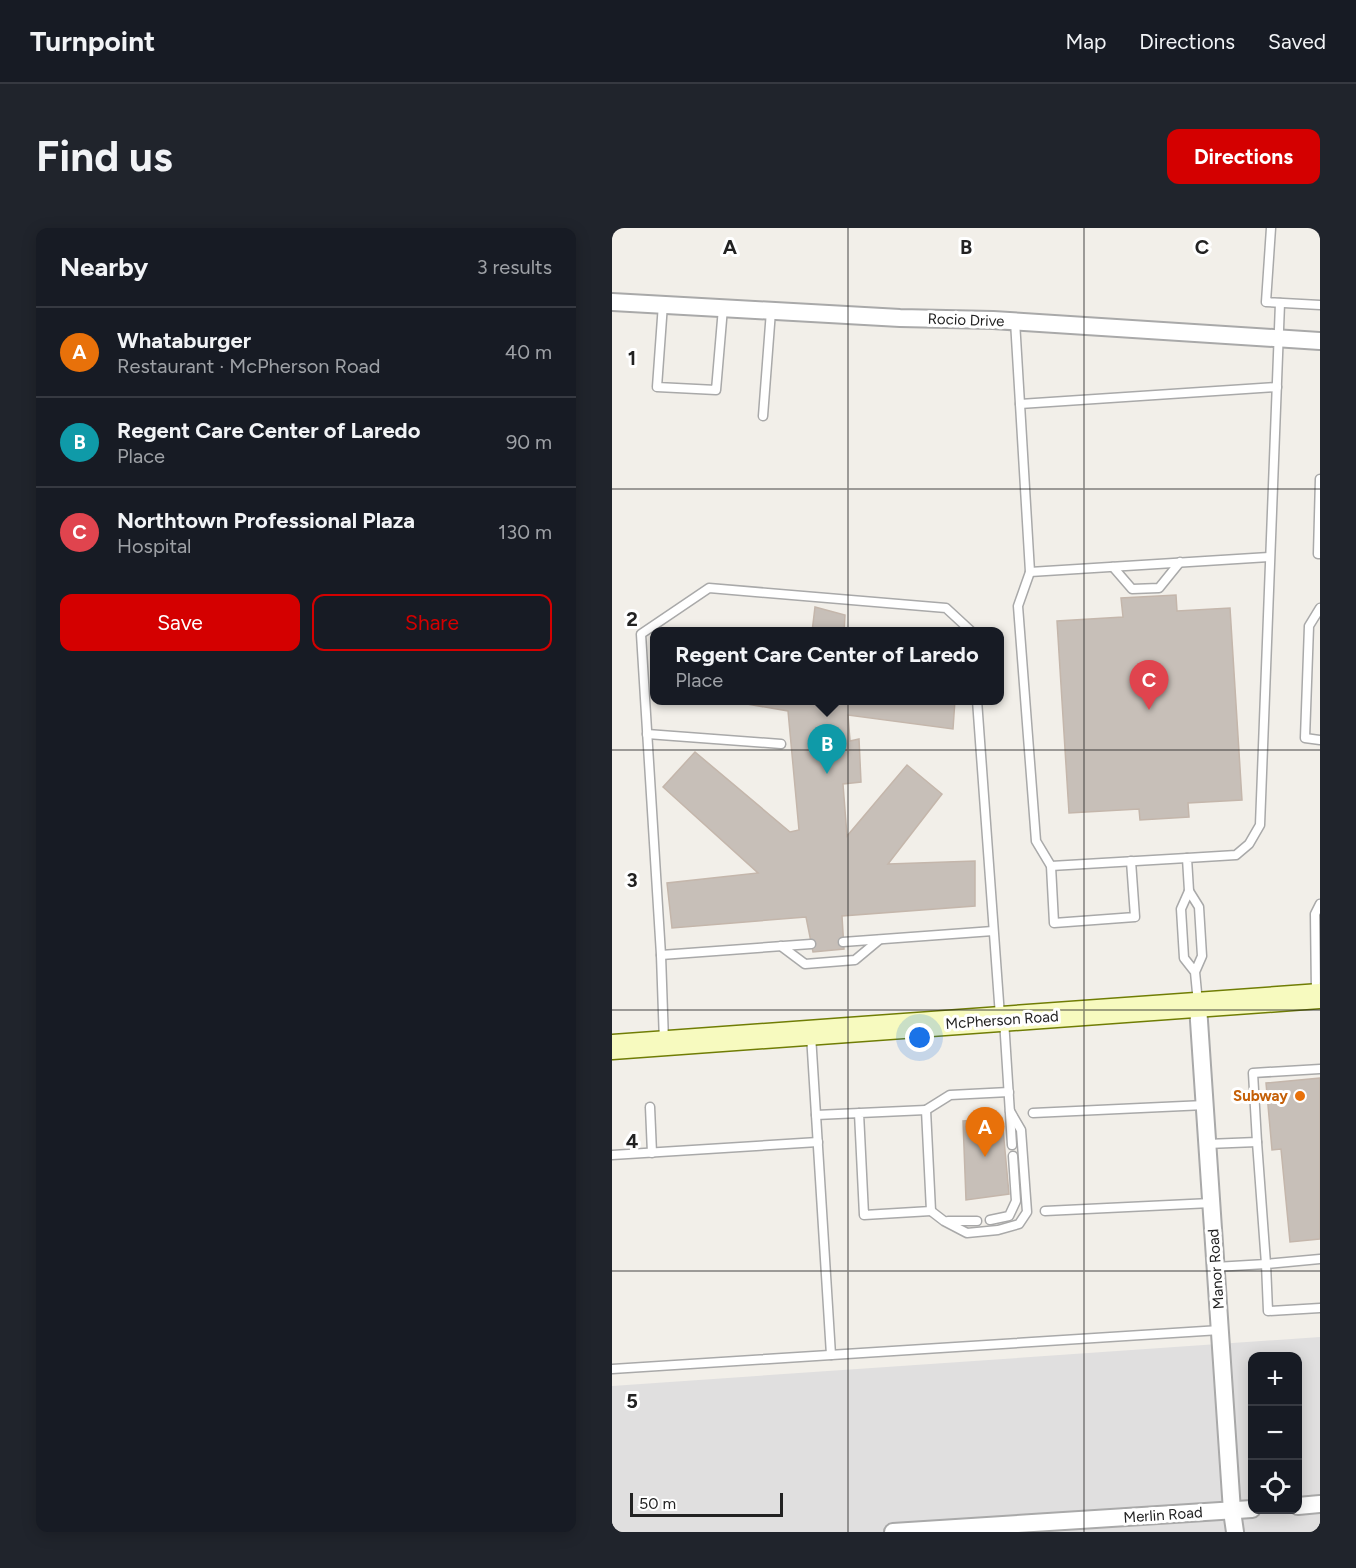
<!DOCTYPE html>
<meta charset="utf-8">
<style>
:root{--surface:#171b24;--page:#20242c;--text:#f1f3f6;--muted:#9ea1a6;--line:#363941;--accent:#d40000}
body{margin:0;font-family:Figtree,sans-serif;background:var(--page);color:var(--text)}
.controls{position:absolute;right:18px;bottom:18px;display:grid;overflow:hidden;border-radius:12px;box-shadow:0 3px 15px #0003}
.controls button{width:54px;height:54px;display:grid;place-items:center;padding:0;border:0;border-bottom:2px solid var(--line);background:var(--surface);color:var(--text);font:30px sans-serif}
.scale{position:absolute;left:18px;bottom:15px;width:153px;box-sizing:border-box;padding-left:6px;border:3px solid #222;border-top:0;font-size:16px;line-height:21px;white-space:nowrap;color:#222;-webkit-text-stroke:4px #fff;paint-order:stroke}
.you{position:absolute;left:308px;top:810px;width:21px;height:21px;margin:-15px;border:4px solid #fff;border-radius:50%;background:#1a73e8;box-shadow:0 0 0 9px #1a73e833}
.badge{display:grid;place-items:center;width:39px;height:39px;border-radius:50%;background:var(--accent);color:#fff;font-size:20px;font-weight:700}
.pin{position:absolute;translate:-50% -50px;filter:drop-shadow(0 2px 3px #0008)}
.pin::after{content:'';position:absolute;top:32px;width:21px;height:18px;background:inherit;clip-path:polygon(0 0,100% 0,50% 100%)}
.popup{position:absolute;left:38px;top:399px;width:354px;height:78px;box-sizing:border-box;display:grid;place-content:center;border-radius:12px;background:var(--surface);filter:drop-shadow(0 2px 4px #0005);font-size:20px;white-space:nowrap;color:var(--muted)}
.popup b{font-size:22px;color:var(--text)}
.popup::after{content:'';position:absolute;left:50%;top:100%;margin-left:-12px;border:12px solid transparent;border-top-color:var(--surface)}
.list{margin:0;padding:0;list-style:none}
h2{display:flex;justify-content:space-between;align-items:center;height:78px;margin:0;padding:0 24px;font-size:26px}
h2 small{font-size:20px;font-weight:400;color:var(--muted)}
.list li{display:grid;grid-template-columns:39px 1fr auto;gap:18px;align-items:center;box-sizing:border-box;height:90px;padding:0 24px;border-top:2px solid var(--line)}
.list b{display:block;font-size:22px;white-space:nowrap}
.list p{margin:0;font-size:20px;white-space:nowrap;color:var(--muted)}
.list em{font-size:20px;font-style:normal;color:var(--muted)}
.actions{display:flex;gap:12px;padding:18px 24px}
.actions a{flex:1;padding:14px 0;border:2px solid var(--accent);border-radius:12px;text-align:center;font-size:21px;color:var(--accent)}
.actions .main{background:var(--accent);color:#fff}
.icon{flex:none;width:33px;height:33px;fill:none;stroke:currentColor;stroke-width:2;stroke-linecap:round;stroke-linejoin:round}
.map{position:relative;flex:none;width:708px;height:1304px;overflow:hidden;border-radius:12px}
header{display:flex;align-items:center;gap:36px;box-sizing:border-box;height:84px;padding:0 30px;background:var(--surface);border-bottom:2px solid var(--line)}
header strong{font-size:28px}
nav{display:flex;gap:33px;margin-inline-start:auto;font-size:21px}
.intro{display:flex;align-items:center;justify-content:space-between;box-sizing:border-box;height:144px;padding:0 36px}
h1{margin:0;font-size:42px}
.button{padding:15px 27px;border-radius:12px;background:var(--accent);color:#fff;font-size:21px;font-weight:700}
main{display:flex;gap:36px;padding:0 36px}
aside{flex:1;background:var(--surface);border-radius:12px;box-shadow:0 3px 15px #0003}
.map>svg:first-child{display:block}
.residential{fill:#e0dfdf;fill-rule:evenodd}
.building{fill:#c7bfb8;stroke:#c4b6ab;stroke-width:1.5}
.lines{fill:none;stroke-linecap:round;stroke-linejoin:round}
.service-casing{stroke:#a9a9a9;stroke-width:11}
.minor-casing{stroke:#a9a9a9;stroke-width:20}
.secondary-casing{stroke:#707d05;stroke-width:27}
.service{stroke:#fff;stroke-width:8}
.minor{stroke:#fff;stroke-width:16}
.secondary{stroke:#f7fabf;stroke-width:24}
.grid{fill:none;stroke:#222;stroke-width:1.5;stroke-opacity:0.55}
.food-dot{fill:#e8710a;stroke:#fff;stroke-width:2}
.labels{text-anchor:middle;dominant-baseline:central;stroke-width:6;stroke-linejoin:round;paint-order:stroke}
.street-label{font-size:15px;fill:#222;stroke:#fff}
.food-label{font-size:15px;font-weight:bold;fill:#c56008;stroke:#fff;text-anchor:end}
.grid-label{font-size:20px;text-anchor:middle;font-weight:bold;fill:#222;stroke:#fff;stroke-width:6;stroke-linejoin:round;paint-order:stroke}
</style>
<header>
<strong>Turnpoint</strong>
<nav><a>Map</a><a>Directions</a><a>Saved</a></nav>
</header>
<div class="intro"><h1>Find us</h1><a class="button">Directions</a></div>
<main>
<aside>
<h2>Nearby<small>3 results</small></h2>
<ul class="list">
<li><span class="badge" style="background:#e8710a">A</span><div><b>Whataburger</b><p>Restaurant · McPherson Road</p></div><em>40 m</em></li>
<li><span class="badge" style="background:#0f9aa8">B</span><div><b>Regent Care Center of Laredo</b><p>Place</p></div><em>90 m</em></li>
<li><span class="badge" style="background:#e0444e">C</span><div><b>Northtown Professional Plaza</b><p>Hospital</p></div><em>130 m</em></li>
</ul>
<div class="actions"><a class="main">Save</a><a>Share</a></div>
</aside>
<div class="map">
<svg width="708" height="1304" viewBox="0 0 708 1304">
<rect width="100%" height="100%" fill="#f2efe9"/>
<!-- residential -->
<path class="residential" d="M708,1109V1304H0V1158ZM640,1128H686V1282H640Z"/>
<!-- building -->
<g class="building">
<path d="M564,367L565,383L618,380L630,572L576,575L577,589L528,592L527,581L457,585L445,393L511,389L509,370Z"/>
<path d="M203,379L233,387L232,404H200Z"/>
<path d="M112,472H343L341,501L236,487L238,513L247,511L249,554L231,556L235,608L295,537L330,566L276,636L363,633V678L230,688L232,721L201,724L194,689L60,700L55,655L146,645L51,559L83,524L178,604L187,602L176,483Z"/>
<path d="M708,850V1011L678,1014L669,921L660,922L654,855Z"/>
<path d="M390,890L397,966L354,972L351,893Z"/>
</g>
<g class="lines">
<!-- service casing -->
<g class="service-casing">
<g id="service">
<path d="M659,0L654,74L708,77"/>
<path d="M51,76L45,159L104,162L111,80"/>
<path d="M403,93L408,176"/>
<path d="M151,188L159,83"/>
<path d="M708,251L706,326H708"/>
<path d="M657,329L418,344L408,176L665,159"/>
<path d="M501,339L520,361L547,360L568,334"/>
<path d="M418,344L406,378L424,613L439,638L442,695L523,689L519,633"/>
<path d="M708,380L697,398L693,510L708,512"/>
<path d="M365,472L388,788"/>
<path d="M35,506L169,516"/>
<path d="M439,638L575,630"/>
<path d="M577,663L575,630L624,627L637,616L648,597L668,75"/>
<path d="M231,714L381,703"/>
<path d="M169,718L193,736L243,732L267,712"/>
<path d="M49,727L199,716"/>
<path d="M583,744L572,730L569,681L577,663L587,679L590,728L583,744L586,775"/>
<path d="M704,765L703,686L708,676"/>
<path d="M392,792L400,917"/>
<path d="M199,807L219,1127"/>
<path d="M52,814L49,727L29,406L97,360L334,380L360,404"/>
<path d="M38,879L40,925"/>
<path d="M314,882L338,867L397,864"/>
<path d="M421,885L593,877"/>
<path d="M204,887L314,882L319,983L252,987L247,885"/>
<path d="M595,916L645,914L641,845L708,841"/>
<path d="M0,927L206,914"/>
<path d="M319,983L332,993L355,1005L386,1002L407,996L415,984L409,902L398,883"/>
<path d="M433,983L599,975"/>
<path d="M378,992L397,988L404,973L401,928"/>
<path d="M336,993H365"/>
<path d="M708,1031L654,1036L656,1083L708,1080"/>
<path d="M603,1039L654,1036L645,914"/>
<path d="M0,1141L608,1102"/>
</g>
</g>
<!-- minor casing -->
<g class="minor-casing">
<g id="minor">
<path d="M0,74L288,90L381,92L708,113"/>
<path d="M586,778L620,1283L623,1304"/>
<path d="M686,1278L708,1276"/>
<path d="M281,1304L640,1281"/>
</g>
</g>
<!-- secondary casing -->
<g class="secondary-casing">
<path id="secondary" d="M0,819L708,768"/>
</g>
<!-- service -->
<use href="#service" class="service"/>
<!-- minor -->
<use href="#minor" class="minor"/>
<!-- secondary -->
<use href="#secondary" class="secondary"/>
</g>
<!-- grid -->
<path class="grid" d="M236,0V1304M472,0V1304M0,261H708M0,522H708M0,782H708M0,1043H708"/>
<!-- markers -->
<circle class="food-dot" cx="688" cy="868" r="6"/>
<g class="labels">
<!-- street labels -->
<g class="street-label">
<text transform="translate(354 92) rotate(2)">Rocio Drive</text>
<text transform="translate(390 792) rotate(-4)">McPherson Road</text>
<text transform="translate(604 1041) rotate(-94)">Manor Road</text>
<text transform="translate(551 1287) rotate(-4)">Merlin Road</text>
</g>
<!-- food labels -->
<g class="food-label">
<text x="676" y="868">Subway</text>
</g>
</g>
<g class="grid-label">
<text x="118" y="26">A</text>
<text x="354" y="26">B</text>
<text x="590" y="26">C</text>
<text x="20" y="137">1</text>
<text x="20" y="398">2</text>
<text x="20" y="659">3</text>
<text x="20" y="920">4</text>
<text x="20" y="1180">5</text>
</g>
</svg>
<div class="controls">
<button>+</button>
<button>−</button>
<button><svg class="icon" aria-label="locate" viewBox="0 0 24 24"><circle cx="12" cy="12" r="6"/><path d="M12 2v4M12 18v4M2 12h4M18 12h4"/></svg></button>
</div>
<div class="scale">50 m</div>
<div class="you"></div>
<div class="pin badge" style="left:373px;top:929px;background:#e8710a">A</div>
<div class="pin badge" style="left:215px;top:546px;background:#0f9aa8">B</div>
<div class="popup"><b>Regent Care Center of Laredo</b>Place</div>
<div class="pin badge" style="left:537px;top:482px;background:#e0444e">C</div>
</div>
</main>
